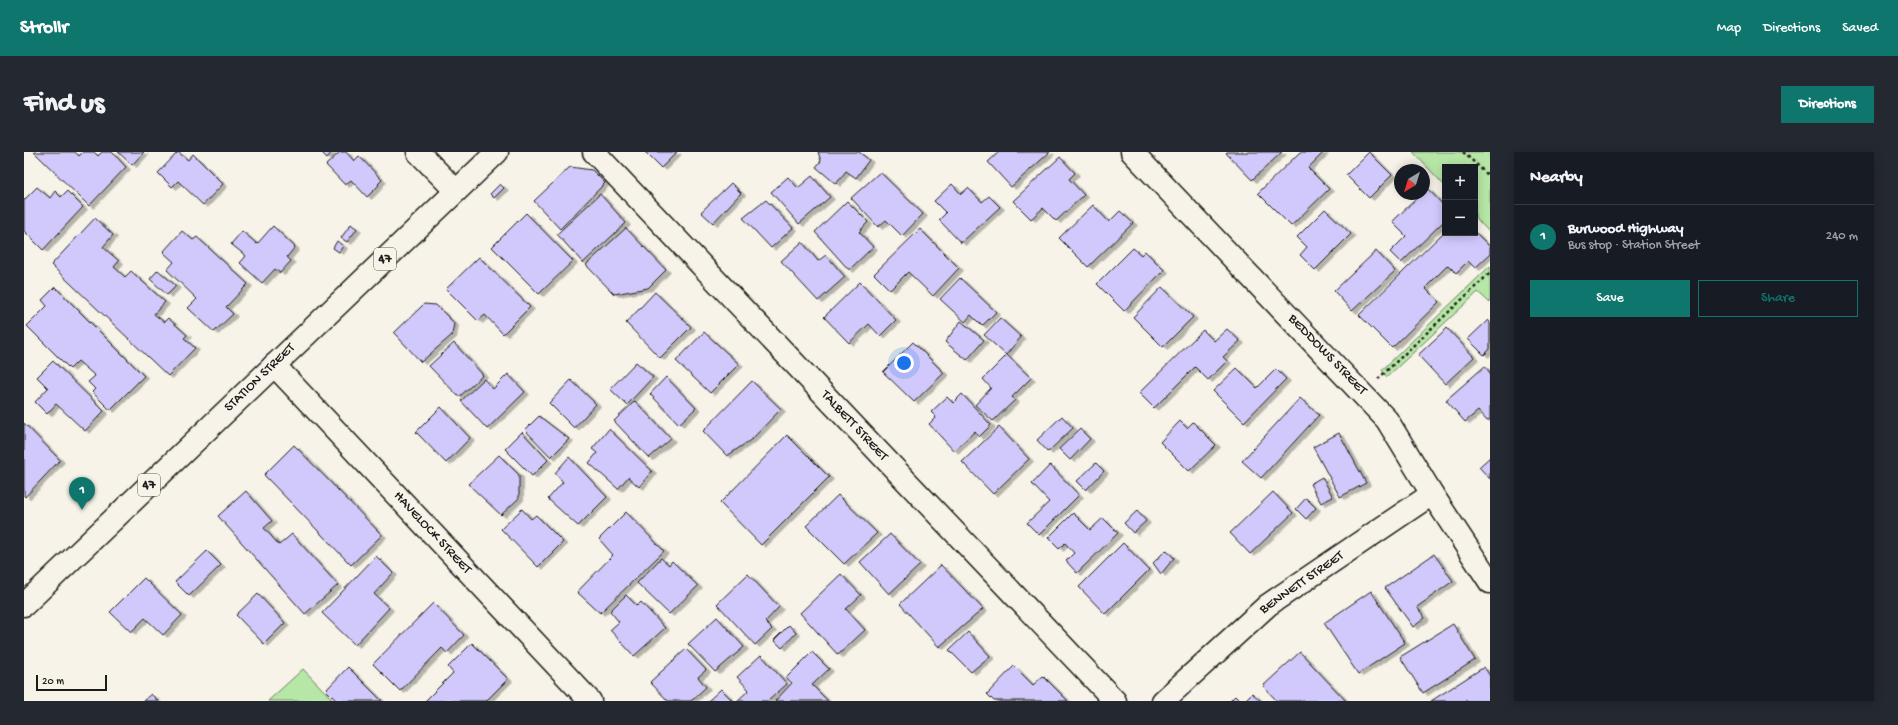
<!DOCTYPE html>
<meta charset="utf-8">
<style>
:root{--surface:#171b24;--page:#242831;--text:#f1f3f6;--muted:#9ea1a6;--line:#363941;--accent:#0f766e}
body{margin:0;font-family:"Gochi Hand",sans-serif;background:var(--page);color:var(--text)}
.controls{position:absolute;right:12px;top:12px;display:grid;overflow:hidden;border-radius:0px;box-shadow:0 2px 10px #0003}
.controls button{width:36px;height:36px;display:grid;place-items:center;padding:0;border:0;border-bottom:1px solid var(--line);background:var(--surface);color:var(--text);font:20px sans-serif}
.compass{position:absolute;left:1370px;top:12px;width:36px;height:36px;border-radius:50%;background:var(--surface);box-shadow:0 2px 10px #0003;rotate:218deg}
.scale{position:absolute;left:12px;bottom:10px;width:71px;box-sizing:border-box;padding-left:4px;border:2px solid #1c1c1c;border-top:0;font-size:11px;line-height:14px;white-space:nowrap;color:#1c1c1c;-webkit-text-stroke:3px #f7f3e8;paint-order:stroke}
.you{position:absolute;left:880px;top:211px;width:14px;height:14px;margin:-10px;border:3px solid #fff;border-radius:50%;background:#1a73e8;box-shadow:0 0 0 6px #1a73e833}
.badge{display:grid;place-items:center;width:26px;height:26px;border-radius:50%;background:var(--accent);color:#fff;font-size:13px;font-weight:700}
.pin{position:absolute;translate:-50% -33px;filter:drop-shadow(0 1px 2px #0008)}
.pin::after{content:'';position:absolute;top:21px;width:14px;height:12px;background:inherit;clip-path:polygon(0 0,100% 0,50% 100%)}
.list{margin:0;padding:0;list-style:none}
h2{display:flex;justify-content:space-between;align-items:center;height:52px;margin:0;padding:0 16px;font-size:17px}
h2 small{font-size:13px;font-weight:400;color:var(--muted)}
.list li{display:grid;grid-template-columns:26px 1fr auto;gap:12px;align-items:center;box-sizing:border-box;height:64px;padding:0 16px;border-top:1px solid var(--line)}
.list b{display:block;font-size:15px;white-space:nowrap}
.list p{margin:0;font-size:13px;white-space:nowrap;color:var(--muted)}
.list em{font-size:13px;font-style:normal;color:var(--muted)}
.actions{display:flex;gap:8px;padding:12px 16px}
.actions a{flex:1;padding:9px 0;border:1px solid var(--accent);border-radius:0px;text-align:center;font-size:14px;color:var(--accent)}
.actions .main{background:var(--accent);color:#fff}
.map{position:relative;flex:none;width:1466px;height:549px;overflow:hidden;border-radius:0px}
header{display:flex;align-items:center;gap:24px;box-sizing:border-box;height:56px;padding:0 20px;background:var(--accent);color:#fff}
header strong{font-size:19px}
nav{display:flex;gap:22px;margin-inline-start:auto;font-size:14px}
.intro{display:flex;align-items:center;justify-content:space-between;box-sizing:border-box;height:96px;padding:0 24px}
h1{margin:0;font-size:28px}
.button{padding:10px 18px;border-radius:0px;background:var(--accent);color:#fff;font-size:14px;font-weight:700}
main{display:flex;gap:24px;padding:0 24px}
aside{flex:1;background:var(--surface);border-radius:0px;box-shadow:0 2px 10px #0003}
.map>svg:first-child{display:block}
.green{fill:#b7e7a6;stroke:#6a8261}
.building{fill:#d1c9fb;stroke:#1c1c1c;filter:url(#shadow)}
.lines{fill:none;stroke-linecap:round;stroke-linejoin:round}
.minor-casing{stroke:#1c1c1c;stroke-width:25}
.major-casing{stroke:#1c1c1c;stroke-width:25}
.path{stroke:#1c1c1c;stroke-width:2.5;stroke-dasharray:3 3;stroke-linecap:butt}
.minor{stroke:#f7f3e8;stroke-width:22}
.major{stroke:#f7f3e8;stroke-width:22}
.labels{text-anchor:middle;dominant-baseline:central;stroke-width:4;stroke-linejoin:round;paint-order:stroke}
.shield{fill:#f7f3e8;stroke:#5e5c59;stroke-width:1}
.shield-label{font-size:13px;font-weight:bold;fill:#1c1c1c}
.street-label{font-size:14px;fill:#1c1c1c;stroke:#f7f3e8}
</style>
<header>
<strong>Strollr</strong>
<nav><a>Map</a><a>Directions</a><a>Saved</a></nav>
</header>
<div class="intro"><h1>Find us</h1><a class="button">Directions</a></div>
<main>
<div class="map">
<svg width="1466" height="549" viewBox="0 0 1466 549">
<defs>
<filter id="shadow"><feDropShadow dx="4.5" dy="2.5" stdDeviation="0" flood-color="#0004"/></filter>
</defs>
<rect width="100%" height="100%" fill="#f7f3e8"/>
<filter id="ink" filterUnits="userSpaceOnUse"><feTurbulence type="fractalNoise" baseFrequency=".025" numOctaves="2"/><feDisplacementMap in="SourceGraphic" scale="8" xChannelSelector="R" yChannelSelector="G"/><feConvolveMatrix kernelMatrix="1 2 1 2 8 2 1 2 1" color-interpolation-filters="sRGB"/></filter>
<g filter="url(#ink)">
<!-- green -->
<g class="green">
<path d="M1389,0H1466V81L1451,65V15H1421V34Z"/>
<path d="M1466,114V151L1454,140L1363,225L1358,218Z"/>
<path d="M279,517L310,549H244Z"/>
</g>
<!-- building -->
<g class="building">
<path d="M10,0H51L55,4L59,0H70L74,4L78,0H88L102,15L65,54Z"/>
<path d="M94,0H120L108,13Z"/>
<path d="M154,0L164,8L169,2L199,32L179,53L154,29L148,35L134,21Z"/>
<path d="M297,0H308L303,6Z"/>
<path d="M316,0H322L330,9L335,4L358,28L354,32L355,33L343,45L327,28L321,33L302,13Z"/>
<path d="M621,0H653L637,16Z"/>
<path d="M794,0H835L845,8L832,26L822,19L812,32L792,15L797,9Z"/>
<path d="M975,0H1026L987,35L964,10Z"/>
<path d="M1203,0H1258L1228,28L1202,1Z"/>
<path d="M1276,0H1300L1284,16L1305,37L1267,74L1234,41Z"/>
<path d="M1345,0L1368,23L1345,46L1322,23Z"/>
<path d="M1036,5L1051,21L1045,27L1060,43L1032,69L1019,56L1007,67L989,49Z"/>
<path d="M546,15L568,18L581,31L536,77L510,49Z"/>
<path d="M856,20L899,62L878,84L862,68L854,75L827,46Z"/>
<path d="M788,24L806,45L775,72L747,40L764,25L774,36Z"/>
<path d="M707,31L717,41L689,71L677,60Z"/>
<path d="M476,32L480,36L470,46L466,42Z"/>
<path d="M928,32L937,42L944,36L958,50L965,44L976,55L937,91L915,68L922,61L910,49Z"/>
<path d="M13,35L26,46L31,39L37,45L43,39L59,55L19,98L0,79V48Z"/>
<path d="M1403,36L1421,55V68L1377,111L1366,100L1382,84L1368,70L1397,42H1400Z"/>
<path d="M576,42L602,71L559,111L533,82Z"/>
<path d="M742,48L769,76L747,96L719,66Z"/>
<path d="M823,49L844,70L835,80L849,95L825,118L791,80Z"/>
<path d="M1069,53L1085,70L1096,59L1109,71L1064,115L1035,86Z"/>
<path d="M1301,57L1327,82L1291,118L1276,103L1283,95L1273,85Z"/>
<path d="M502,61L549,109L515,142L468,95Z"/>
<path d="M71,66L89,83L79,95L95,109L90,115L101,125L107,119L141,150L130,162L140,170L144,166L163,183L160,186L171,196L144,224L27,113Z"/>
<path d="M327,72L333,77L323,90L317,86Z"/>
<path d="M249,74L271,95L263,105L267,109L256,121L251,117L238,131L216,111L222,104L207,92L218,79L233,92Z"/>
<path d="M602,76L642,118L624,136L590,142L562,113Z"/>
<path d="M896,77L935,116L909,144L884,120L866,138L850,122Z"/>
<path d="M158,79L169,88L173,85L224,132L202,155L209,162L190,180L164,156L173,147L143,118L150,110L139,100Z"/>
<path d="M1421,79V81L1451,80L1466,95V102L1451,116L1444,109L1432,121L1424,113L1401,136L1415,150L1368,196L1335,163Z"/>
<path d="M313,89L319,94L315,100L309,96Z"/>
<path d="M778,90L794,109L802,103L821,125L794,149L757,109Z"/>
<path d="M1109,96L1117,103L1121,99L1140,118L1100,159L1073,132Z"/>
<path d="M1352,99L1371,119L1328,159L1310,139Z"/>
<path d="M455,105L506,155L479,182L461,163L454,169L422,137Z"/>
<path d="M134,118L152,134L143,143L126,127Z"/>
<path d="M936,126L972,160L958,174L947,163L941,170L916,147Z"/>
<path d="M836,130L872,168L856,184L845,172L825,191L800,165Z"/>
<path d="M31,135L120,224L86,258L68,240L71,237L64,230L71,224L54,209L46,217L3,174L23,154L18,148Z"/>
<path d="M1138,135L1169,165L1139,195L1109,165Z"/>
<path d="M631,140L667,175L636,206L602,171Z"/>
<path d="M400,152L412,153L430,171L428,183L397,210L370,181Z"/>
<path d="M976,166L997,185L982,203L960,183Z"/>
<path d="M1464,168L1466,170V197L1460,203L1444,187Z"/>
<path d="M937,169L960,188L943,208L921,190Z"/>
<path d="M1423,176L1450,205L1421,232L1394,203Z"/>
<path d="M1203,177L1216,189L1199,205L1203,209L1184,228L1171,215L1130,256L1115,241L1179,178L1190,189Z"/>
<path d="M680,180L715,212L686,241L652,209Z"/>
<path d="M889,190L920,221L890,250L859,220Z"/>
<path d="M430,191L459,223L435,245L405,214Z"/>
<path d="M983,203L1007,226L988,245L991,248L969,269L951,253L967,236L959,227Z"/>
<path d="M29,209L80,259L61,279L32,252L23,262L11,250L24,236L13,225Z"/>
<path d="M612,210L629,225L603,253L586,237Z"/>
<path d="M1461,214L1466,221V267L1463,269L1454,259L1441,270L1422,248Z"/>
<path d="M1213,216L1233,236L1252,217L1262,227L1220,270L1189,239Z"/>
<path d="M484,222L501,240L463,277L437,249L460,227L469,237Z"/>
<path d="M642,225L672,256L655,272L626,242Z"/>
<path d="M547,228L572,252L550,276L525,251Z"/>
<path d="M728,229L757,257L728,287L703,304L679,279Z"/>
<path d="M938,242L967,273L955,285L951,279L930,299L905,272L912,265L907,260L923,245L929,251Z"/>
<path d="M1276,246L1295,263L1237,326L1218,309Z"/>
<path d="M611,249L647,287L625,306L590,269Z"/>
<path d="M417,255L446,286L422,311L392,280Z"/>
<path d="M515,264L545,287L527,305L501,278Z"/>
<path d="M1038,264L1049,276L1024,300L1013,288Z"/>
<path d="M1156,269L1163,276L1169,270L1192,293L1165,319L1136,290Z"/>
<path d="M0,271L36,308L1,345L0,344Z"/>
<path d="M975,275L1005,307L969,342L938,310Z"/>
<path d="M585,277L628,319L615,335L604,325L594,337L565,311L573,301L568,297Z"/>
<path d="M1056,277L1066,287L1046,308L1035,297Z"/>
<path d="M498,280L524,308L508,324L481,297Z"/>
<path d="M1315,281L1342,331L1316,345L1289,295Z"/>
<path d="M763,283L805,325L737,393L696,351Z"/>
<path d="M270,293L358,383L327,413L240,323Z"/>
<path d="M475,303L495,323V346L477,363L444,332Z"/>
<path d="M545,305L583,345L554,374L524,347L539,330L531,321Z"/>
<path d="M1466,305V327L1455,315Z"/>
<path d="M1072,311L1080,319L1062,338L1053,329Z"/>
<path d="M1026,313L1055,343L1015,383L1003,371L1025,350L1008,332Z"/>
<path d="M1298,325L1309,345L1297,351L1286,332Z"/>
<path d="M222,339L248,369L240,376L255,393L268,382L314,433L281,462L194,364Z"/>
<path d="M1249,340L1269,361L1226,402L1206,381Z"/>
<path d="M814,343L853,381L820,412L782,374Z"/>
<path d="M1282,346L1292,356L1282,367L1272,357Z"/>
<path d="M498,357L507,367L512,363L539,390L514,415L477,377Z"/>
<path d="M1113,359L1122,369L1109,381L1100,371Z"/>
<path d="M602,360L640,399L576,461L553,440L589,403L575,387Z"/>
<path d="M1049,361L1066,378L1079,366L1094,381L1053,421L1042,409L1050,401L1041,391L1035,397L1024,386Z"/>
<path d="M866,382L896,413L865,442L836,410Z"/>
<path d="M1099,391L1125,418L1081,462L1055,435Z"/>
<path d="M1142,398L1150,406L1137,422L1129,411Z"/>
<path d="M183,399L197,413L165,444L151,430Z"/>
<path d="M1410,402L1429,429L1393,455L1401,466L1389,475L1361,436Z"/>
<path d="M352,404L369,421L350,442L365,456L331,493L298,461Z"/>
<path d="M637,406L645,413L648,409L674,434L645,462L613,431Z"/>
<path d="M917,413L959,457L915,495L876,452Z"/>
<path d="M724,422L755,455L741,470L748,477L731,493L693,452Z"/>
<path d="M817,422L837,443L822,457L841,478L814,503L776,461Z"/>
<path d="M120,426L158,463L139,483L121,466L107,480L86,460Z"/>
<path d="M1347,439L1381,491L1334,522L1300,471Z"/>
<path d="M234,442L261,471L240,492L212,463Z"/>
<path d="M602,443L613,454L617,450L641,476L610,504L586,478L595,470L586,459Z"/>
<path d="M409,451L440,483L423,501L418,496L376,539L349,512Z"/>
<path d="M693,465L720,495L691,520L664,492Z"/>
<path d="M1429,472L1451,508L1399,541L1376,505Z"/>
<path d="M765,473L772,481L758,496L750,488Z"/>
<path d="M944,480L966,504L947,520L925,498Z"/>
<path d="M448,491L484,527L462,549H401L429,521L424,515Z"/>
<path d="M662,497L682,518L674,525L682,535L667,549H644L626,530Z"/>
<path d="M788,500L805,517L788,533L804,549H751L768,531L762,526Z"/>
<path d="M1276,500L1322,549H1253L1239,534Z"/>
<path d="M737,503L763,532L744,549H713L725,538L713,525Z"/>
<path d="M990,514L1009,533L1019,524L1044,549H970L963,542Z"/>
<path d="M324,515L358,549H313L302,538Z"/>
<path d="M1460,515L1466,524V549H1407Z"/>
<path d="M697,537L709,549H684Z"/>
<path d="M1228,541L1237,549H1220Z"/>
<path d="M127,542L134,549H119Z"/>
<path d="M1211,544L1216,549H1206Z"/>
</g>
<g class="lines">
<!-- minor casing -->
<g class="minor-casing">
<g id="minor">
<path d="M394,0L432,39"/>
<path d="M570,0L1091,549"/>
<path d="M1108,0L1363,268L1408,342L1466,430"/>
<path d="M250,213L566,549"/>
<path d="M1139,549L1244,453L1408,342"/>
</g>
</g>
<!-- major casing -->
<g class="major-casing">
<path id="major" d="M0,453L473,0"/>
</g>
<!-- path -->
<g class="path">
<path d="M1439,0L1466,25"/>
<path d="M1354,227L1466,121"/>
</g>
<!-- minor -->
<use href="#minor" class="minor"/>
<!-- major -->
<use href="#major" class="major"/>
</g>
</g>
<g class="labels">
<!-- shield labels -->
<g class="shield">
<rect x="350" y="96" width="22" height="22" rx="3"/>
<rect x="114" y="322" width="22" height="22" rx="3"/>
</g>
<g class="shield-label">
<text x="361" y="107">47</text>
<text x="125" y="333">47</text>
</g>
<!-- street labels -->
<g class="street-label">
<text transform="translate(1303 203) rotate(46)">BEDDOWS STREET</text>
<text transform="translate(236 226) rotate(-44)">STATION STREET</text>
<text transform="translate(830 274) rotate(47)">TALBETT STREET</text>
<text transform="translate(408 381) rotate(47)">HAVELOCK STREET</text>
<text transform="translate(1278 431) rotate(-35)">BENNETT STREET</text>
</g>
</g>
</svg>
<div class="controls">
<button>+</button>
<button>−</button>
</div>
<svg class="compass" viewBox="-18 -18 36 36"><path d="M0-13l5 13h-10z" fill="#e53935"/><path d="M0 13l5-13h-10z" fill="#9ea1a6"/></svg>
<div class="scale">20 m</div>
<div class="you"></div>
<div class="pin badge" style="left:58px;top:358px">1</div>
</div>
<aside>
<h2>Nearby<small></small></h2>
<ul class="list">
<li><span class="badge">1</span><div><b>Burwood Highway</b><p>Bus stop · Station Street</p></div><em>240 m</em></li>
</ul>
<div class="actions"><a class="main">Save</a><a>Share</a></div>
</aside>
</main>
